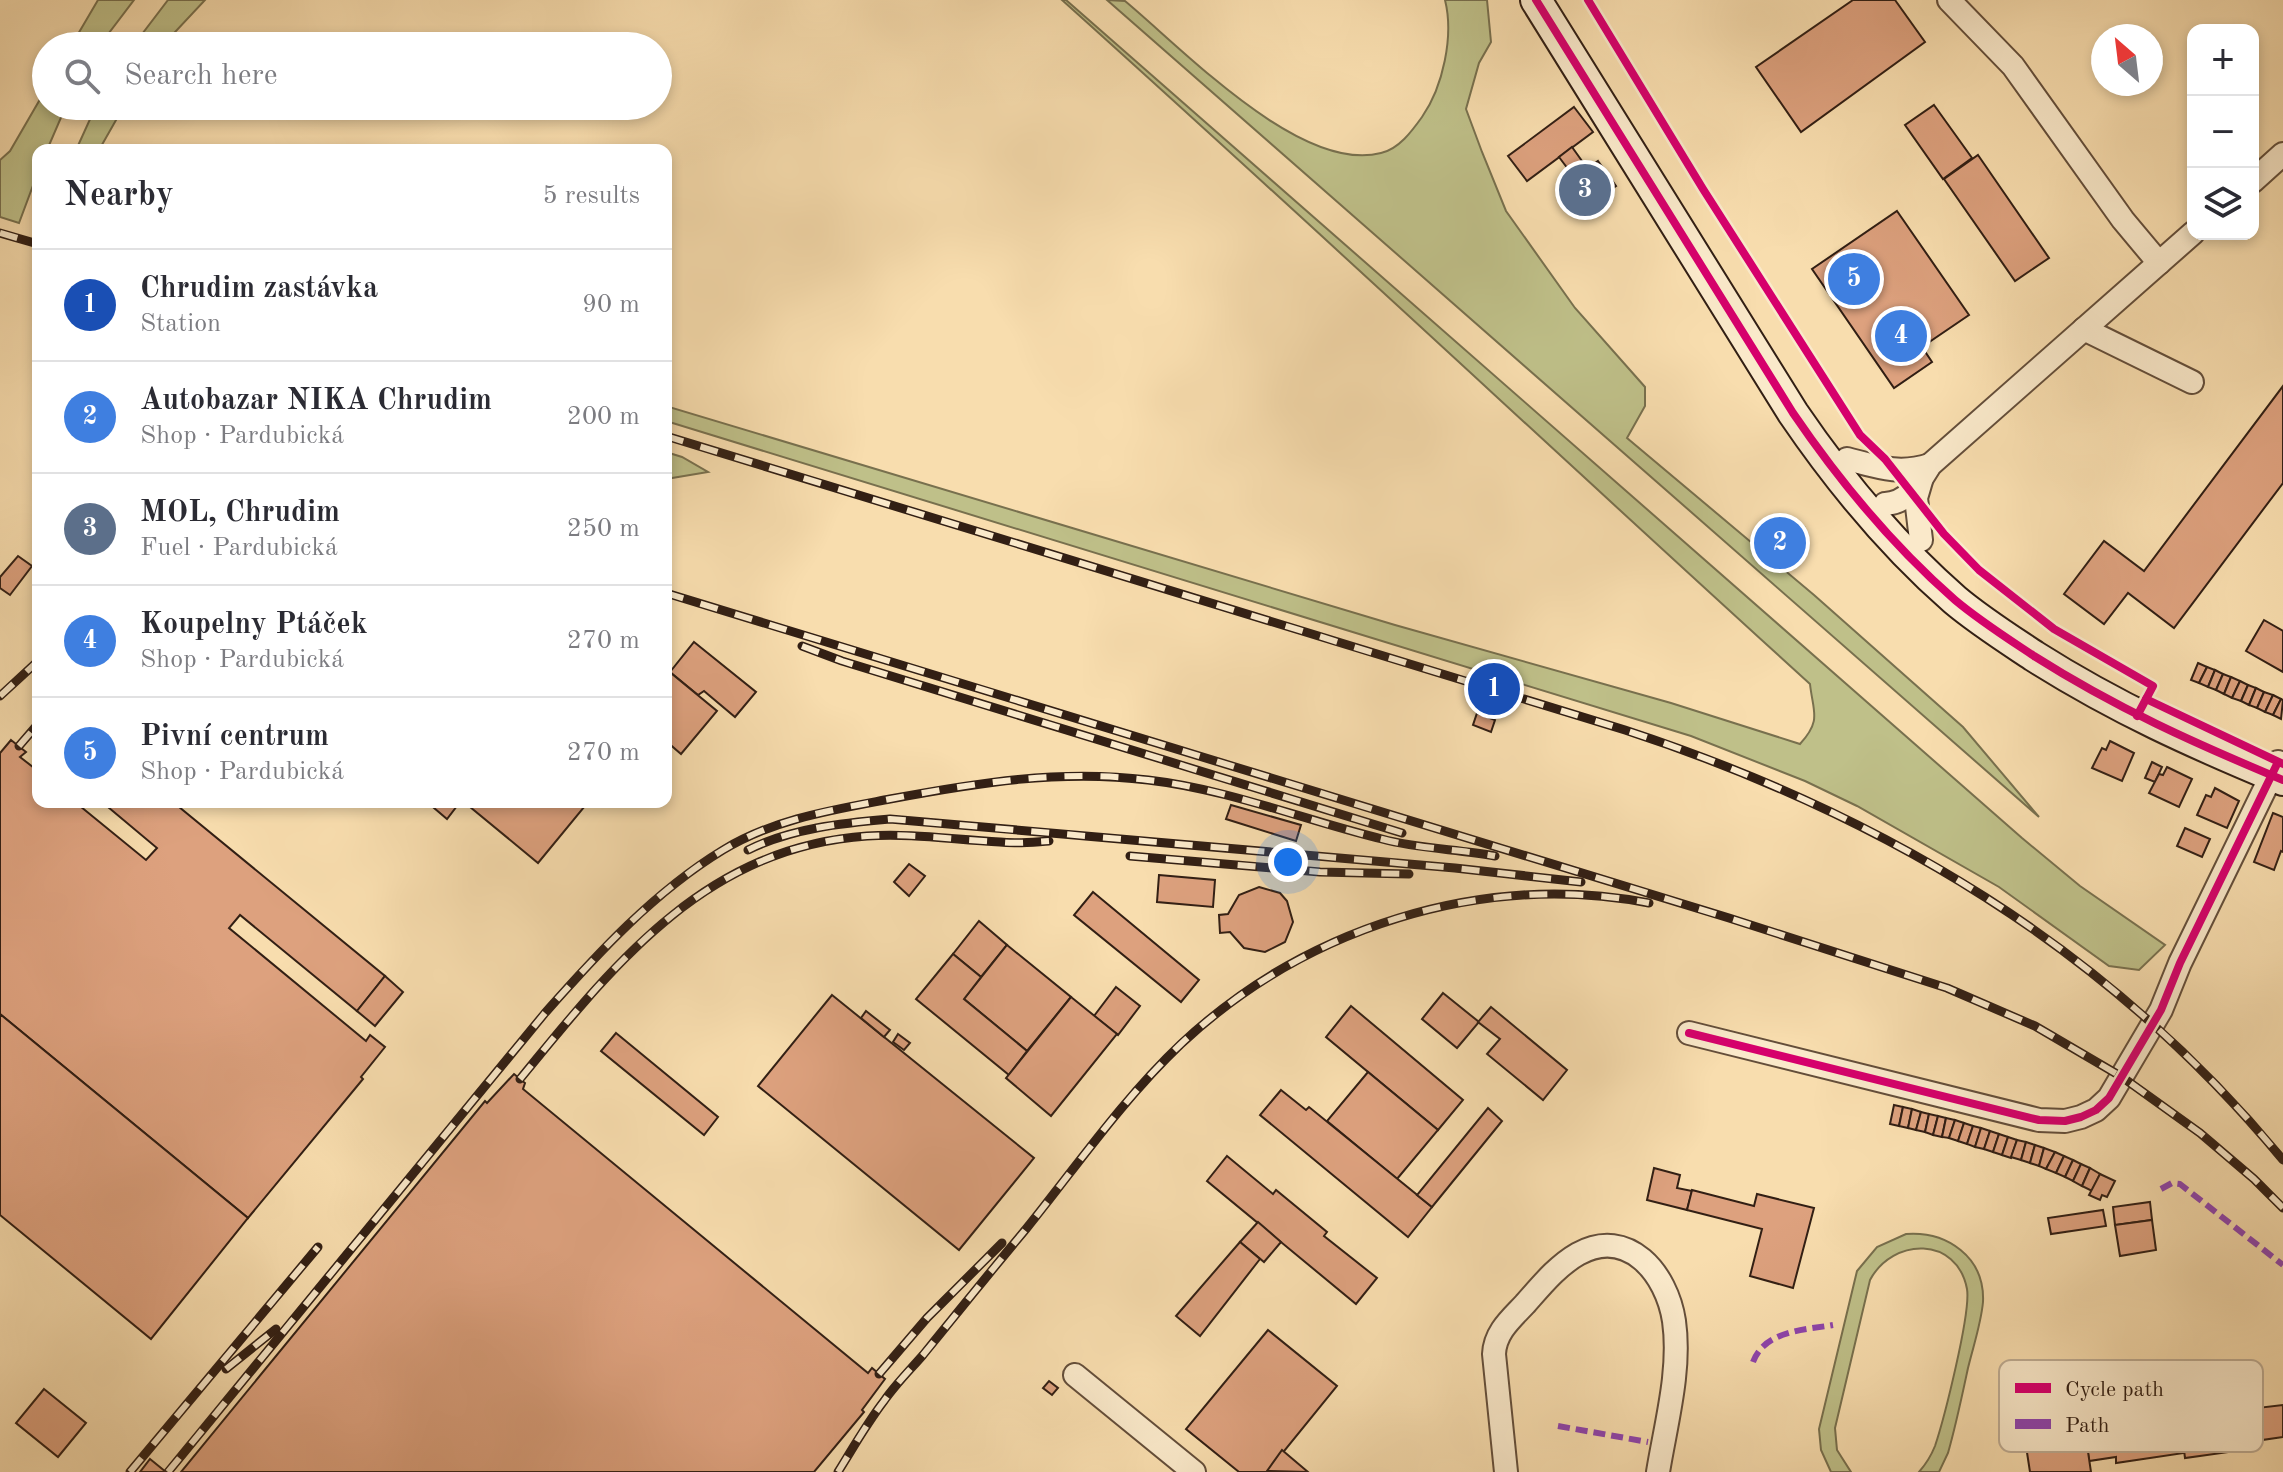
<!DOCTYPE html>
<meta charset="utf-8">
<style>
:root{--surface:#fff;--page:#f2f2f3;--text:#2b2b33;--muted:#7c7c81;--line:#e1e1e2;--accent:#8f2418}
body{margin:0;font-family:"Old Standard TT",serif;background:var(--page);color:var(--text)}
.controls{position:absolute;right:24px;top:24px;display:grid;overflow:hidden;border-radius:16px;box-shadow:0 4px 12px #0003}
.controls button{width:72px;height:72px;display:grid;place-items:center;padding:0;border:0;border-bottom:2px solid var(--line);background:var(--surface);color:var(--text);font:40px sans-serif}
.compass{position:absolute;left:2091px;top:24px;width:72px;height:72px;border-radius:50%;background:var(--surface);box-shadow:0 4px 12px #0003;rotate:332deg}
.you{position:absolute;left:1288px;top:862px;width:28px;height:28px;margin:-20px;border:6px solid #fff;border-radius:50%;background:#1a73e8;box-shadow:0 0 0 12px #1a73e833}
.badge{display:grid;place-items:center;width:52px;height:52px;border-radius:50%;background:var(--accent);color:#fff;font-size:26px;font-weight:700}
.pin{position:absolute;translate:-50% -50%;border:4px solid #fff;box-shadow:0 2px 8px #0006}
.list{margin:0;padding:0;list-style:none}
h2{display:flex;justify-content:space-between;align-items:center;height:104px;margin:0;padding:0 32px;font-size:34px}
h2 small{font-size:26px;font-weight:400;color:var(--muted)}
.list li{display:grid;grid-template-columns:52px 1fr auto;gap:24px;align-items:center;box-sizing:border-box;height:112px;padding:0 32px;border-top:2px solid var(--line)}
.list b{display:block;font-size:30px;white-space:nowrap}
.list p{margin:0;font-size:26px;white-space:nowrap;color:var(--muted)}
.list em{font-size:26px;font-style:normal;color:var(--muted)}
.icon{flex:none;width:44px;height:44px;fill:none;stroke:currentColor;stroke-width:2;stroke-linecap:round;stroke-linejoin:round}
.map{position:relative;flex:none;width:2283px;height:1472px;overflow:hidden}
.search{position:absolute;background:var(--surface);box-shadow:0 4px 12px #0003;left:32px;top:32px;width:640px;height:88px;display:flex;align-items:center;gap:20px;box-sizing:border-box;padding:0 28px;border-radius:44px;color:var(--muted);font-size:30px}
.panel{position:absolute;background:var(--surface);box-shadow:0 4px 12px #0003;left:32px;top:144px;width:640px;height:664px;border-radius:16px}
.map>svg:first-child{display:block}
.green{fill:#bfc089;stroke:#78704e;stroke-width:2}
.building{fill:#dda17e;stroke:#321f14;stroke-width:2}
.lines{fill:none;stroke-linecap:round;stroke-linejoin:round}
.minor-casing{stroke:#644e3a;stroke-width:26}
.secondary-casing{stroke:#321f14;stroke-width:34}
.minor{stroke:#fae9ca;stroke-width:22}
.secondary{stroke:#fae9ca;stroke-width:30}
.rail-casing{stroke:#321f14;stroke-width:9}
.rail{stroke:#fae9ca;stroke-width:6;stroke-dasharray:18;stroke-linecap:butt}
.quiet{stroke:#8e44ad;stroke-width:6;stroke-dasharray:12 6;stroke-linecap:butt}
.cycleway-casing{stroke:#fae9ca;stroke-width:13}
.cycleway{stroke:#d6006c;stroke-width:8}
.key{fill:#fae9ca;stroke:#beac93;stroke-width:2}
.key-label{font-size:22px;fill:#321f14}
</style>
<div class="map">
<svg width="2283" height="1472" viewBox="0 0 2283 1472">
<rect width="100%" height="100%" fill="#f8ddae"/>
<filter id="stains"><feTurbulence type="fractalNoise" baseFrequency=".0025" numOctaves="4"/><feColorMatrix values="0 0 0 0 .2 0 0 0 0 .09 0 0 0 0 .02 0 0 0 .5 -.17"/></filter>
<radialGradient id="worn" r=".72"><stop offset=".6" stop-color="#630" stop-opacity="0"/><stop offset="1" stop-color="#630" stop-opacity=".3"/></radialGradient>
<!-- green -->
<g class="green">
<path d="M98,0H134L99,46H71Z"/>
<path d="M168,0H205L162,46H133Z"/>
<path d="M1062,0H1066L2022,838L2080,886L2165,945L2139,970L2109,966L1999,887L1857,806L1805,781L1691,736L666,421V406L1395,625L1671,703L1800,744C1822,720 1813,712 1810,684C1560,457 1314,226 1062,0Z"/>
<path d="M1107,0L1125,1C1183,49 1301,174 1381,153C1399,149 1412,131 1422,117C1443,87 1454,36 1445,0H1487L1491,42L1479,63L1466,109L1482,152L1506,211L1575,308L1645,387V406L1627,438L1814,595L1963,727L2039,817Z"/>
<path d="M46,89V106H66L47,150H38V172L19,223L0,217V160L10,151Z"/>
<path d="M96,106H124L99,150H76Z"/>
<path d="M666,452L682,457L708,472L666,479Z"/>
<path d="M1906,1234C1947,1231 1985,1257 1983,1302C1981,1324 1973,1347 1968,1368C1962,1396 1956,1425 1948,1453L1939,1472H1919C1926,1464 1931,1456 1935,1446C1944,1419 1971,1313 1967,1289C1957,1236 1893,1237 1870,1280L1835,1428L1837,1450L1851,1472H1831L1821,1450L1819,1429L1857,1271L1877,1247Z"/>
</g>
<!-- building -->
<g class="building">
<path d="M1853,0H1895L1925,42L1801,132L1756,67Z"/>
<path d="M1934,105L1972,158L1943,179L1905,125Z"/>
<path d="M1574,107L1593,132L1527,181L1508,156Z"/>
<path d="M1572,147L1587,168L1574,177L1559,157Z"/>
<path d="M1978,155L2049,258L2015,281L1944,179Z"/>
<path d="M1598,161L1616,186L1583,210L1565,185Z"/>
<path d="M1897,211L1969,315L1922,347L1932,362L1894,388L1812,269Z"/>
<path d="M2283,386V483L2174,628L2128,593L2104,624L2064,594L2104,541L2144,571Z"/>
<path d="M1794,519L1804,527L1779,558L1761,543L1774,527L1782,534Z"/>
<path d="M18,556L32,566L10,595L0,588V577Z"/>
<path d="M2264,620L2283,631V672L2246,651Z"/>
<path d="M694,642L756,692L735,717L704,691L698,695L670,672Z"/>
<path d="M2198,663L2207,667L2199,683L2191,680Z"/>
<path d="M2207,667L2215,670L2208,687L2199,683Z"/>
<path d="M666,669L717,711L681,754L666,741Z"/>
<path d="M2215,670L2223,674L2216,690L2208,687Z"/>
<path d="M2223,674L2231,677L2224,694L2216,690Z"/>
<path d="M2231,677L2240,681L2232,698L2224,694Z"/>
<path d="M2240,681L2248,685L2241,701L2232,698Z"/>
<path d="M2248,685L2256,688L2249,705L2241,701Z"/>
<path d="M2256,688L2264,692L2257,708L2249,705Z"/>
<path d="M2264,692L2273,695L2265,712L2257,708Z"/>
<path d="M2273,695L2281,699L2273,715L2265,712Z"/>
<path d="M2281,699L2283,700L2281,719L2273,715Z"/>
<path d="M1477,713L1495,720L1491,732L1473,725Z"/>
<path d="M11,740L26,752L20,757L38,771V802H75L146,860L157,848L102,802H173L385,976L357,1011L240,915L229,928L366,1041L370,1035L385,1047L361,1077L363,1079L248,1218L0,1014V753Z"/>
<path d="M2110,741L2134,753L2122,781L2092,768L2102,748L2106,750Z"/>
<path d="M2152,762L2162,767L2155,782L2145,778Z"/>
<path d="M2167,767L2192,779L2179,807L2149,793L2159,774L2163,775Z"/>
<path d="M2215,788L2239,801L2227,828L2197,815L2206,795L2211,797Z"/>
<path d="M427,802H460L447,819Z"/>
<path d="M464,802H580L585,806L538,863Z"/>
<path d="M1231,805L1301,825L1296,841L1226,819Z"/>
<path d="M2273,813L2283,817V852L2281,851L2274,870L2254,862Z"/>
<path d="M2185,828L2210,839L2202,857L2177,846Z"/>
<path d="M909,864L925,876L909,896L894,882Z"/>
<path d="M1159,875L1215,880L1213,907L1157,902Z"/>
<path d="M1259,887L1280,893L1287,901L1293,922L1285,942L1265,952L1244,948L1230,932L1220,933L1219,915L1228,914L1239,895Z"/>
<path d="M1093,892L1199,980L1181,1002L1074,915Z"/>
<path d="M979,921L1007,945L981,977L953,954Z"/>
<path d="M1007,945L1071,997L1027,1051L964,999Z"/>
<path d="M953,954L981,977L964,999L1027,1051L1009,1075L916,999Z"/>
<path d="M385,976L403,992L375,1026L357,1011Z"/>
<path d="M1116,987L1140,1006L1118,1035L1094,1016Z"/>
<path d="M1443,993L1479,1022L1457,1048L1422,1019Z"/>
<path d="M832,995L1034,1158L959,1250L758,1086Z"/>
<path d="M1071,997L1117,1034L1051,1116L1006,1078Z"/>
<path d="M1351,1006L1463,1100L1438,1130L1326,1037Z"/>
<path d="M1491,1007L1567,1070L1543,1100L1487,1054L1500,1039L1478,1022Z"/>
<path d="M866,1011L890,1030L884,1037L861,1018Z"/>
<path d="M0,1014L248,1218L151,1339L0,1215Z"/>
<path d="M616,1033L718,1117L704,1135L601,1051Z"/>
<path d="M898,1034L910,1043L904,1050L893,1042Z"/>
<path d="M1368,1072L1438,1130L1397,1179L1327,1121Z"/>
<path d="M514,1074L525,1083L523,1089L868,1373L872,1368L885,1379L862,1410L864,1412L814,1472H181L485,1101L487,1103Z"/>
<path d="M1281,1090L1306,1110L1309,1107L1432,1207L1408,1237L1260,1115Z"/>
<path d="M1894,1105L1903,1107L1899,1126L1890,1124Z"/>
<path d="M1903,1107L1912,1109L1908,1128L1899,1126Z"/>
<path d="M1488,1108L1502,1121L1432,1207L1417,1195Z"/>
<path d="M1912,1109L1921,1112L1916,1130L1908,1128Z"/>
<path d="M1921,1112L1929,1114L1925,1132L1916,1130Z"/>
<path d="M1929,1114L1938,1116L1933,1135L1925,1132Z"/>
<path d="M1938,1116L1946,1118L1942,1137L1933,1135Z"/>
<path d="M1946,1118L1955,1120L1949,1138L1942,1137Z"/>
<path d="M1955,1120L1964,1123L1958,1141L1949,1138Z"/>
<path d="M1964,1123L1973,1126L1967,1144L1958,1141Z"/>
<path d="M1973,1126L1981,1128L1975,1147L1967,1144Z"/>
<path d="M1981,1128L1990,1131L1984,1149L1975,1147Z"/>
<path d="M1990,1131L1999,1134L1993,1152L1984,1149Z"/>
<path d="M1999,1134L2008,1137L2002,1155L1993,1152Z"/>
<path d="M2008,1137L2017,1140L2011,1158L2002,1155Z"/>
<path d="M2017,1140L2026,1142L2021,1160L2011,1157Z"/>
<path d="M2026,1142L2035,1145L2030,1163L2021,1160Z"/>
<path d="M2035,1145L2044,1148L2039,1166L2030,1163Z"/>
<path d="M2044,1148L2055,1152L2046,1169L2039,1166Z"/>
<path d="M2055,1152L2064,1156L2056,1173L2046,1169Z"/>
<path d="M1227,1156L1273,1194L1276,1190L1327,1232L1324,1236L1377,1278L1356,1304L1207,1181Z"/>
<path d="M2064,1156L2073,1160L2065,1177L2056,1173Z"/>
<path d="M2073,1160L2081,1164L2073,1181L2065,1177Z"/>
<path d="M2081,1164L2090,1168L2082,1186L2073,1181Z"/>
<path d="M1654,1168L1680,1175L1677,1188L1692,1191L1687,1210L1647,1200Z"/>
<path d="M2090,1168L2100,1174L2092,1191L2082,1186Z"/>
<path d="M2100,1174L2115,1181L2107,1197L2102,1195L2100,1200L2089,1195Z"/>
<path d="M1692,1190L1754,1206L1757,1194L1814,1208L1793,1288L1750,1276L1762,1229L1687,1210Z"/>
<path d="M2150,1202L2152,1220L2115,1225L2113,1207Z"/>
<path d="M2103,1210L2106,1226L2051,1234L2048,1218Z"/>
<path d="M2152,1220L2156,1250L2120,1256L2115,1225Z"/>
<path d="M1258,1222L1281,1242L1264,1262L1240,1242Z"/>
<path d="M1240,1242L1260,1259L1200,1336L1176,1316Z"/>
<path d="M1268,1330L1337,1386L1267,1472H1239L1186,1429Z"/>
<path d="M1049,1381L1058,1388L1052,1395L1043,1388Z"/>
<path d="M44,1389L86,1423L58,1457L16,1423Z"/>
<path d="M2283,1405V1437L2262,1440L2257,1408Z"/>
<path d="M2223,1412L2229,1452L2185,1458L2180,1419Z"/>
<path d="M2181,1423L2184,1453L2116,1463V1457L2089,1461L2086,1438Z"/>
<path d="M2086,1438L2091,1472H2030L2026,1446Z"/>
<path d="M1282,1450L1308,1472L1267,1471Z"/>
<path d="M150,1459L166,1472H140Z"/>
</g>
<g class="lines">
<!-- minor casing -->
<g class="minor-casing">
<g id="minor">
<path d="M1949,0L2013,66L2123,220L2159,263"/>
<path d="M2253,181L2283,154"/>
<path d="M2084,329L2192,382"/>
<path d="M1847,459C1878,467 1899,475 1930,465"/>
<path d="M1921,481L1916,498L1921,540"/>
<path d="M1885,504C1908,503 1919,483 1930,465L2193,233"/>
<path d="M1689,1033L2039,1120L2065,1121L2081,1117L2096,1110L2109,1098L2161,1010L2180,963L2278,762"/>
<path d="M1075,1375L1194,1472"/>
<path d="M1506,1472L1494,1354C1495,1332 1511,1319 1525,1304C1541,1286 1557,1266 1578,1254C1628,1226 1667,1274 1674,1321C1681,1370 1666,1423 1658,1472"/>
</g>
</g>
<!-- secondary casing -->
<g class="secondary-casing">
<path id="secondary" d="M1536,0L1793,413C1840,482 1892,545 1955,600C1980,621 2007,638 2034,656C2116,708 2194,743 2283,780"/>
</g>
<!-- minor -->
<use href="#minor" class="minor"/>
<!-- secondary -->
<use href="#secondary" class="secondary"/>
<!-- rail casing -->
<g class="rail-casing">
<g id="rail">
<path d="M0,233L38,244"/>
<path d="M666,436L1625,730C1884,815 2108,948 2283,1160"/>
<path d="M666,593L1729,918L1947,988L2035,1026L2122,1077L2200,1133L2254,1179L2283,1208"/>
<path d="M802,646L842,661L1402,833"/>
<path d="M0,696L38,661"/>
<path d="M19,746L38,724"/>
<path d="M748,850C792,828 843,823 890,819L1455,868L1581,882"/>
<path d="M1130,856L1320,872L1409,874"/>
<path d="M520,1079C614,964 706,847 867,836C912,833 955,840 1000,842C1016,844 1033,842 1049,841"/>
<path d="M226,1369L276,1329"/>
<path d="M879,1374L927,1318L1002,1243"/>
<path d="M130,1472L318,1247"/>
<path d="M168,1472L545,1013C598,953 654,892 723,850C774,819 832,810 890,799C976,783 1060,769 1148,780C1227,789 1304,820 1382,839C1419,849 1458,849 1495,856"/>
<path d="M838,1472C853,1448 867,1423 884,1401C895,1385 910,1370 923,1355C957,1313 991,1271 1026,1229C1076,1167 1123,1099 1181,1044C1305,928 1481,871 1649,903"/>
</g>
</g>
<!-- rail -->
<use href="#rail" class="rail"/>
<!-- quiet -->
<g class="quiet">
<path d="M2161,1189L2172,1183L2180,1184L2283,1265"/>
<path d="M1753,1362C1765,1330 1805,1330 1833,1325"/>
<path d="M1558,1426L1648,1442"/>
</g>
<!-- cycleway casing -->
<g class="cycleway-casing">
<g id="cycleway">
<path d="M1536,0L1793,413C1840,482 1892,545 1955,600C1980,621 2007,638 2034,656C2116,708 2194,743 2283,780"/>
<path d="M1588,0L1703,189L1860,435L1885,459L1944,534L1979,570L2054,629L2153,686L2137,716"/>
<path d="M2146,699L2283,764"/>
<path d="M1689,1033L2039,1120L2065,1121L2081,1117L2096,1110L2109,1098L2161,1010L2180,963L2278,762"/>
</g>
</g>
<!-- cycleway -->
<use href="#cycleway" class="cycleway"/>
</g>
<!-- legend -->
<rect x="1999" y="1360" width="264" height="92" rx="12" class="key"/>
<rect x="2015" y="1383" width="36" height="10" fill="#d6006c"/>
<rect x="2015" y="1419" width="36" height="10" fill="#8e44ad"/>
<g class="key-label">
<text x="2065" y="1396">Cycle path</text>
<text x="2065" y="1432">Path</text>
</g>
<rect width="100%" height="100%" filter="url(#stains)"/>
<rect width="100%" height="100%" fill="url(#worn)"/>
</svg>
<div class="controls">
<button>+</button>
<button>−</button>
<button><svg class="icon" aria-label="layers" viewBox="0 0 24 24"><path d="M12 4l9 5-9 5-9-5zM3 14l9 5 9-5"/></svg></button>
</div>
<svg class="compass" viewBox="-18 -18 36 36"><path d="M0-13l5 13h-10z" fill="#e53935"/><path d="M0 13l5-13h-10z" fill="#7c7c81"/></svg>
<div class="you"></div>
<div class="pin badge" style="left:1494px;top:689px;background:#1a4fb4">1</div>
<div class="pin badge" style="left:1780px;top:543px;background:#3f7fe0">2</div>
<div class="pin badge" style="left:1585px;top:190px;background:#5c6f8a">3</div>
<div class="pin badge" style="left:1901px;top:336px;background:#3f7fe0">4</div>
<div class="pin badge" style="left:1854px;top:279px;background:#3f7fe0">5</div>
<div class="search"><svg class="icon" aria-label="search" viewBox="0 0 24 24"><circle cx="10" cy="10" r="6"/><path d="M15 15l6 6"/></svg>Search here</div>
<section class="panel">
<h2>Nearby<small>5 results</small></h2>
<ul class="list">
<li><span class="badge" style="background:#1a4fb4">1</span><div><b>Chrudim zastávka</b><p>Station</p></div><em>90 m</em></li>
<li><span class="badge" style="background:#3f7fe0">2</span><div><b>Autobazar NIKA Chrudim</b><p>Shop · Pardubická</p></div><em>200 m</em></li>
<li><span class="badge" style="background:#5c6f8a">3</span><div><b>MOL, Chrudim</b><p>Fuel · Pardubická</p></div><em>250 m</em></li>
<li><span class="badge" style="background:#3f7fe0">4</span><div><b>Koupelny Ptáček</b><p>Shop · Pardubická</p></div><em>270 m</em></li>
<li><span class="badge" style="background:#3f7fe0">5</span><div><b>Pivní centrum</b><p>Shop · Pardubická</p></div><em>270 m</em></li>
</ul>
</section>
</div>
